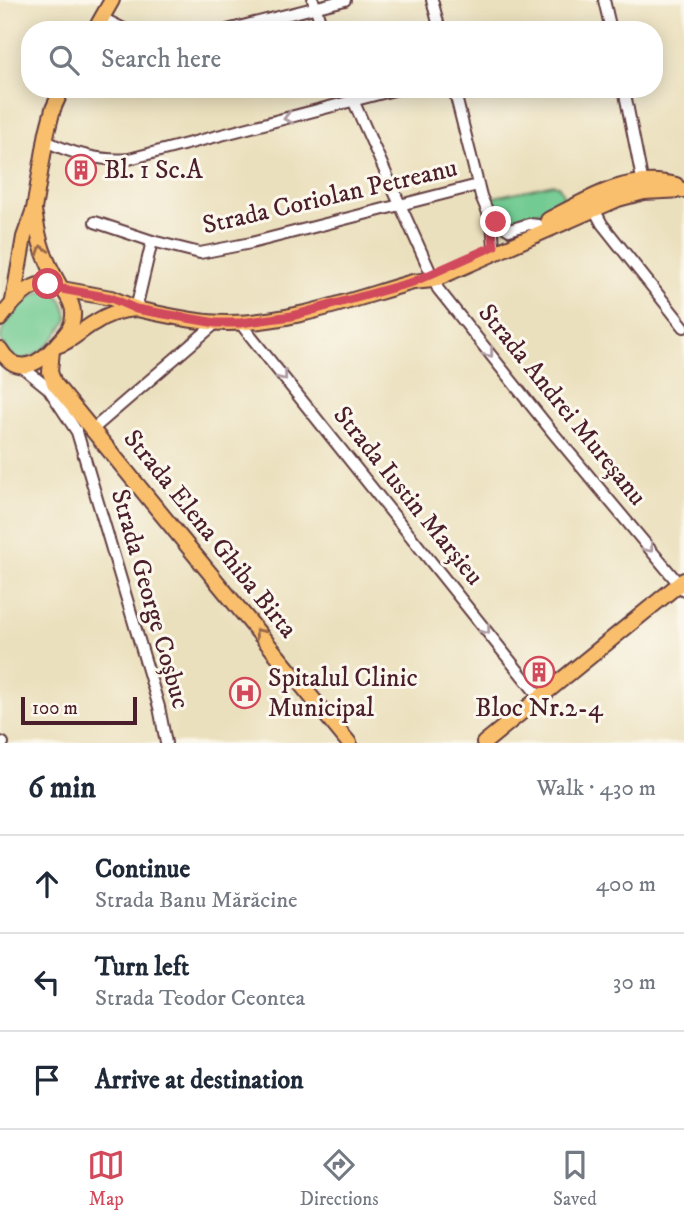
<!DOCTYPE html>
<meta charset="utf-8">
<style>
:root{--surface:#fff;--page:#f6f6f7;--text:#1f2937;--muted:#747a83;--line:#e0e1e3;--accent:#d1495b}
body{margin:0;font-family:"IM FELL DW Pica",serif;background:var(--page);color:var(--text)}
.scale{position:absolute;left:21px;bottom:18px;width:116px;box-sizing:border-box;padding-left:7px;border:4px solid #4a1f2b;border-top:0;font-size:19px;line-height:24px;white-space:nowrap;color:#4a1f2b;-webkit-text-stroke:5px #fbf7ec;paint-order:stroke}
.stop{position:absolute;width:21px;height:21px;margin:-16px;border:5px solid #d1495b;border-radius:50%;background:#fff}
.stop.end{background:#d1495b;border-color:#fff;box-shadow:0 2px 7px #0008}
.list{margin:0;padding:0;list-style:none}
h2{display:flex;justify-content:space-between;align-items:center;height:91px;margin:0;padding:0 28px;font-size:30px}
h2 small{font-size:23px;font-weight:400;color:var(--muted)}
.list li{display:grid;grid-template-columns:46px 1fr auto;gap:21px;align-items:center;box-sizing:border-box;height:98px;padding:0 28px;border-top:2px solid var(--line)}
.list b{display:block;font-size:26px;white-space:nowrap}
.list p{margin:0;font-size:23px;white-space:nowrap;color:var(--muted)}
.list em{font-size:23px;font-style:normal;color:var(--muted)}
.icon{flex:none;width:38px;height:38px;fill:none;stroke:currentColor;stroke-width:2;stroke-linecap:round;stroke-linejoin:round}
.map{position:relative;flex:none;width:684px;height:743px;overflow:hidden}
.search{position:absolute;background:var(--surface);box-shadow:0 4px 18px #0003;left:21px;right:21px;top:21px;height:77px;display:flex;align-items:center;gap:18px;box-sizing:border-box;padding:0 24px;border-radius:28px;color:var(--muted);font-size:26px}
.sheet{height:385px;background:var(--surface)}
nav{display:flex;justify-content:space-around;align-items:center;box-sizing:border-box;height:98px;border-top:2px solid var(--line);background:var(--surface);font-size:19px;color:var(--muted)}
nav a{display:grid;justify-items:center;gap:4px}
nav .on{color:var(--accent)}
.map>svg:first-child{display:block}
.green{fill:#72cb92;stroke:#5e755e;stroke-width:2}
.lines{fill:none;stroke-linecap:round;stroke-linejoin:round}
.minor-casing{stroke:#623c41;stroke-width:14}
.major-casing{stroke:#623c41;stroke-width:18}
.minor{stroke:#fff;stroke-width:10}
.major{stroke:#f9bf6d;stroke-width:14}
.oneway{stroke:#ae9aa0}
.oneway2{stroke:#996749}
.route{stroke:#d1495b;stroke-width:9}
.labels{text-anchor:middle;dominant-baseline:central;stroke-width:6;stroke-linejoin:round;paint-order:stroke}
.poi-label{font-size:26px;fill:#4a1f2b;stroke:#fbf7ec;text-anchor:start}
.street-label{font-size:26px;fill:#4a1f2b;stroke:#fbf7ec}
</style>
<div class="map">
<svg width="684" height="743" viewBox="0 0 684 743">
<rect width="100%" height="100%" fill="#fbf7ec"/>
<filter id="ink" filterUnits="userSpaceOnUse"><feTurbulence type="fractalNoise" baseFrequency=".0143" numOctaves="2"/><feDisplacementMap in="SourceGraphic" scale="14" xChannelSelector="R" yChannelSelector="G"/><feConvolveMatrix kernelMatrix="1 2 1 2 8 2 1 2 1" color-interpolation-filters="sRGB"/></filter>
<filter id="wash" filterUnits="userSpaceOnUse"><feTurbulence type="fractalNoise" baseFrequency=".00686" numOctaves="4" result="noise"/><feDisplacementMap in="SourceGraphic" scale="28" xChannelSelector="R" yChannelSelector="G"/><feGaussianBlur stdDeviation="1.57" result="paint"/><feColorMatrix in="noise" values="0 0 0 0 0 0 0 0 0 0 0 0 0 0 0 0 0 1.4 0 .05"/><feComposite in="paint" operator="in"/></filter>
<g filter="url(#wash)">
<rect width="100%" height="100%" fill="#ebe0bd"/>
<!-- green -->
<g class="green">
<path d="M553,184L559,186L564,197L560,204L513,222L502,216L490,198Z"/>
<path d="M45,291C62,293 65,304 68,319C55,338 42,357 18,360C12,354 2,348 1,339C0,324 30,293 45,291Z"/>
</g>
</g>
<g filter="url(#ink)">
<g class="lines">
<!-- minor casing -->
<g class="minor-casing">
<g id="minor">
<path d="M313,0L323,30"/>
<path d="M432,0L440,30"/>
<path d="M604,0L611,30"/>
<path d="M102,18L126,30"/>
<path d="M227,30L345,0"/>
<path d="M348,89L438,289L554,434L684,590"/>
<path d="M454,89L481,196L492,222L494,246"/>
<path d="M624,89L644,189"/>
<path d="M46,141C70,153 102,162 129,159L398,89"/>
<path d="M594,209L602,224L684,327"/>
<path d="M492,218L509,230L529,224L538,225"/>
<path d="M95,222L152,241L200,253L251,243L478,185"/>
<path d="M136,309L152,241"/>
<path d="M240,323L540,698"/>
<path d="M21,366L48,388L77,432L159,707L166,743"/>
<path d="M93,429L216,323"/>
<path d="M0,742L3,743"/>
</g>
</g>
<!-- major casing -->
<g class="major-casing">
<g id="major">
<path d="M95,30L112,0"/>
<path d="M34,210C39,244 44,258 61,288"/>
<path d="M548,220C588,199 629,172 676,185"/>
<path d="M62,289L111,298L135,308"/>
<path d="M13,301L24,237L34,209L47,132L53,109L62,89"/>
<path d="M0,319C15,299 38,271 64,291C69,298 74,307 73,316C73,328 64,336 57,344C40,364 17,378 0,349"/>
<path d="M56,346C71,342 80,331 94,323C107,314 121,310 136,309C166,315 198,323 228,323C291,323 353,299 413,282L433,280L618,199L644,192L684,190"/>
<path d="M52,350L50,372L54,383L349,743"/>
<path d="M484,743L684,580"/>
</g>
</g>
<!-- minor -->
<use href="#minor" class="minor"/>
<!-- major -->
<use href="#major" class="major"/>
</g>
<!-- one-way arrows -->
<defs><path id="oneway-chevron" d="M-2-3.5L2.5 0L-2 3.5" fill="none" stroke-width="1.6" stroke-linecap="round" stroke-linejoin="round" transform="scale(1.75)"/></defs>
<g class="oneway">
<use href="#oneway-chevron" transform="translate(288 118) rotate(166)"/>
<use href="#oneway-chevron" transform="translate(489 353) rotate(51)"/>
<use href="#oneway-chevron" transform="translate(283 376) rotate(51)"/>
<use href="#oneway-chevron" transform="translate(649 548) rotate(50)"/>
<use href="#oneway-chevron" transform="translate(486 630) rotate(51)"/>
</g>
<g class="oneway2">
<use href="#oneway-chevron" transform="translate(42 250) rotate(-109)"/>
<use href="#oneway-chevron" transform="translate(259 633) rotate(-129)"/>
</g>
</g>
<g class="lines" filter="url(#ink)">
<!-- route -->
<path class="route" d="M48,284L62,289L111,298L136,309L216,323H240L292,316L413,282L494,246L490,216L496,222"/>
</g>
<!-- icons -->
<defs>
<g id="building-ring" transform="scale(1.575)"><circle r="9.5" fill="#fbf7ec" stroke="#d1495b" stroke-width="1.5"/><path d="M-4-6H4V6H1V3H-1V6H-4ZM-2.5-4.3h1.7v1.8h-1.7ZM.8-4.3h1.7v1.8H.8ZM-2.5-1h1.7V.8h-1.7ZM.8-1h1.7V.8H.8Z" fill="#d1495b"/></g>
<g id="hospital-ring" transform="scale(1.575)"><circle r="9.5" fill="#fbf7ec" stroke="#d1495b" stroke-width="1.5"/><path d="M-5-5h3v3.5h4V-5h3V5h-3V1.5h-4V5h-3Z" fill="#d1495b"/></g>
</defs>
<g fill-rule="evenodd">
<use href="#building-ring" x="81" y="170"/>
<use href="#building-ring" x="539" y="672"/>
<use href="#hospital-ring" x="245" y="693"/>
</g>
<g class="labels">
<!-- poi labels -->
<g class="poi-label">
<text x="104" y="170">Bl. 1 Sc.A</text>
<text x="268" y="678">Spitalul Clinic<tspan x="268" dy="30">Municipal</tspan></text>
<text x="539" y="708" text-anchor="middle">Bloc Nr.2-4</text>
</g>
<!-- street labels -->
<g class="street-label">
<text transform="translate(330 197) rotate(-13)">Strada Coriolan Petreanu</text>
<text transform="translate(562 405) rotate(51)">Strada Andrei Mureșanu</text>
<text transform="translate(408 496) rotate(51)">Strada Iustin Marșieu</text>
<text transform="translate(210 534) rotate(51)">Strada Elena Ghiba Birta</text>
<text transform="translate(150 599) rotate(74)">Strada George Coșbuc</text>
</g>
</g>
</svg>
<div class="scale">100 m</div>
<div class="stop" style="left:48px;top:284px"></div>
<div class="stop end" style="left:496px;top:222px"></div>
<div class="search"><svg class="icon" aria-label="search" viewBox="0 0 24 24"><circle cx="10" cy="10" r="6"/><path d="M15 15l6 6"/></svg>Search here</div>
</div>
<section class="sheet">
<h2>6 min<small>Walk · 430 m</small></h2>
<ul class="list">
<li><svg class="icon" aria-label="ahead" viewBox="0 0 24 24"><path d="M12 20V5M6 11l6-6 6 6"/></svg><div><b>Continue</b><p>Strada Banu Mărăcine</p></div><em>400 m</em></li>
<li><svg class="icon" aria-label="left" viewBox="0 0 24 24"><path d="M17 20v-9H6M10 6l-5 5 5 5"/></svg><div><b>Turn left</b><p>Strada Teodor Ceontea</p></div><em>30 m</em></li>
<li><svg class="icon" aria-label="arrive" viewBox="0 0 24 24"><path d="M6 21V4h12l-3 4 3 4H6"/></svg><div><b>Arrive at destination</b></div></li>
</ul>
</section>
<nav>
<a class="on"><svg class="icon" aria-label="map" viewBox="0 0 24 24"><path d="M3 6l6-2 6 2 6-2v14l-6 2-6-2-6 2zM9 4v14M15 6v14"/></svg>Map</a>
<a><svg class="icon" aria-label="directions" viewBox="0 0 24 24"><path d="M12 3l9 9-9 9-9-9zM9 14v-3h6M13 9l2 2-2 2"/></svg>Directions</a>
<a><svg class="icon" aria-label="saved" viewBox="0 0 24 24"><path d="M7 4h10v16l-5-4-5 4z"/></svg>Saved</a>
</nav>
